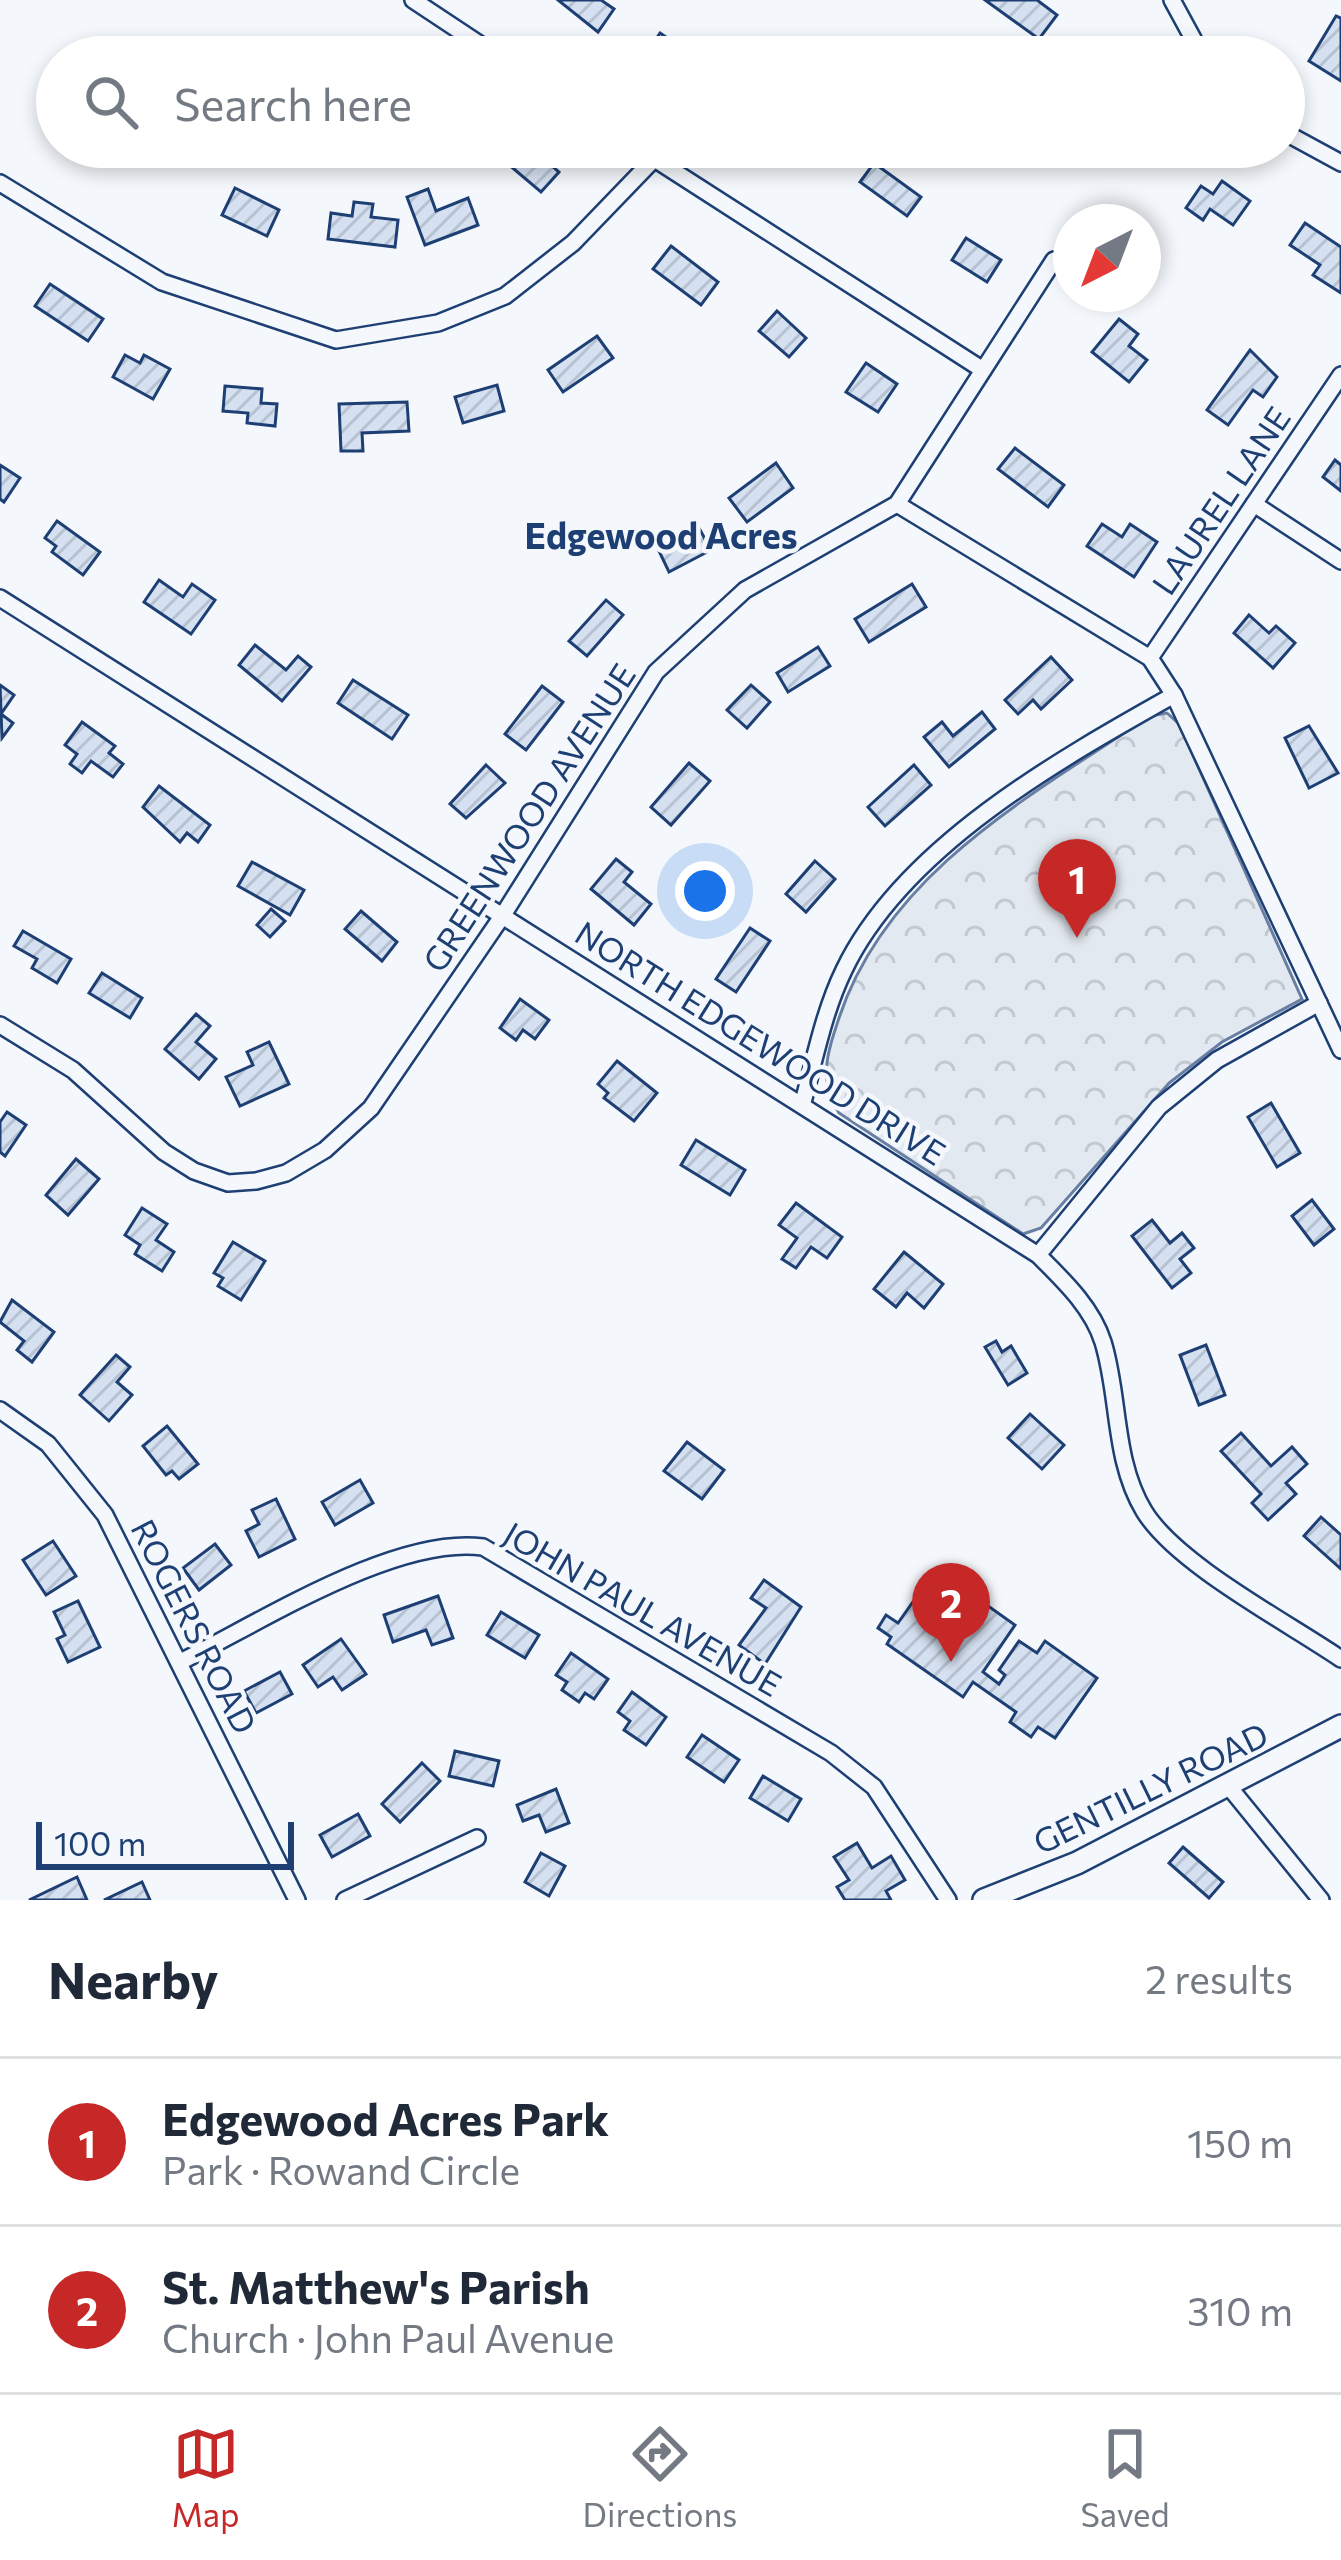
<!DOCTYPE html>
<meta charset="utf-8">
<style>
:root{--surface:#fff;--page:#f6f6f7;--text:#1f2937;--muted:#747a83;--line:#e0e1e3;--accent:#c62828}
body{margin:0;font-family:Commissioner,sans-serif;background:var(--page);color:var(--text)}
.compass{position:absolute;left:1053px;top:204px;width:108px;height:108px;border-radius:50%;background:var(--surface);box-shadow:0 6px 18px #0003;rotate:222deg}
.scale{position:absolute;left:36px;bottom:30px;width:258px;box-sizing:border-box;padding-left:12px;border:6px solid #1d3f73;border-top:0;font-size:33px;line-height:42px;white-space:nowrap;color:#1d3f73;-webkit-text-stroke:9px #f4f7fb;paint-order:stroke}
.you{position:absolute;left:705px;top:891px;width:42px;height:42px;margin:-30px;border:9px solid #fff;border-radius:50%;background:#1a73e8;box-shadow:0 0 0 18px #1a73e833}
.badge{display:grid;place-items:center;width:78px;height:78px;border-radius:50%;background:var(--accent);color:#fff;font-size:39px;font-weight:700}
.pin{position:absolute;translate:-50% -99px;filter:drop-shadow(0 3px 6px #0008)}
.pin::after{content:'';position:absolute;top:63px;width:42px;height:36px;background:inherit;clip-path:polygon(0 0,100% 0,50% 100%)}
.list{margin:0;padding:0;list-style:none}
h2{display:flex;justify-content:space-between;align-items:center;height:156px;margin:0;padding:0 48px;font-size:51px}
h2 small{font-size:39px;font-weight:400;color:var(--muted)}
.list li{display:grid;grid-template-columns:78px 1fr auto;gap:36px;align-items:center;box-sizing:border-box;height:168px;padding:0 48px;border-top:3px solid var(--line)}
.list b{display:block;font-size:45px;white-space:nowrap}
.list p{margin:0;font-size:39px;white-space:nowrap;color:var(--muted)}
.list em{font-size:39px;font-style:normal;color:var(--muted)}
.icon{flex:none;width:66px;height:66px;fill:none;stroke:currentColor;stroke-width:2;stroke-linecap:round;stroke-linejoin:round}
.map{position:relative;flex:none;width:1341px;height:1900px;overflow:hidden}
.search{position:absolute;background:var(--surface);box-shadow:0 6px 18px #0003;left:36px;right:36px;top:36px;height:132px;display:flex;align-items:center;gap:30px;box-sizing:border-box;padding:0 42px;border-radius:66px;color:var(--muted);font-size:45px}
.sheet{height:492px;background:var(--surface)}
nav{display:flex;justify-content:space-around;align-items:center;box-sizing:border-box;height:168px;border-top:3px solid var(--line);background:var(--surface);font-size:33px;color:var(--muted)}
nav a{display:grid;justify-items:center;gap:6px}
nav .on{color:var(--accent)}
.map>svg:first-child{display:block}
.park{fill:url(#park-crowns);stroke:#687fa3;stroke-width:3}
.building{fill:url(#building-hatch);stroke:#1d3f73;stroke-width:3}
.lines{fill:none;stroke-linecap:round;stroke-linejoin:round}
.street-casing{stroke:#1d3f73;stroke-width:20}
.secondary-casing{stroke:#1d3f73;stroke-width:26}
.street{stroke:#f4f7fb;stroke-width:15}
.secondary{stroke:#f4f7fb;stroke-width:21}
.labels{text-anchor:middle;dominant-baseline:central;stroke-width:9;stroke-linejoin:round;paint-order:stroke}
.street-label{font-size:33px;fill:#1d3f73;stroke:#f4f7fb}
.neighbourhood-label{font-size:36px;font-weight:bold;fill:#1d3f73;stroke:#f4f7fb}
</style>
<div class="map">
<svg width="1341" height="1900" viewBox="0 0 1341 1900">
<defs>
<pattern id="park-crowns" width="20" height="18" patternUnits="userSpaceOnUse" patternTransform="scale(3)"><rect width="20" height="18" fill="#e3e9f0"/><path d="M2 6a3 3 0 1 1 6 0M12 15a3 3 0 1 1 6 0" fill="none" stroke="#c2c9d1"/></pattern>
<pattern id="building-hatch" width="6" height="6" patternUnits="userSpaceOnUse" patternTransform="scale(3)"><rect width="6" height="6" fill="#d5e0f0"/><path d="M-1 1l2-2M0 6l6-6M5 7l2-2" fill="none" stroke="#b6c1d1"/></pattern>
</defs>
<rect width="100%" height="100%" fill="#f4f7fb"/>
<!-- park -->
<path class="park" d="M1167,713L1179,724L1302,999L1222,1042L1169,1083L1041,1228L1023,1234L839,1113C818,1080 827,1054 839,1018C887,873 1030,796 1150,716Z"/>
<!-- building -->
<g class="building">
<path d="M558,0H601L614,9L598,32Z"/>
<path d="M985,0H1037L1057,15L1039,39Z"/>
<path d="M1336,16L1341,18V81L1309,61Z"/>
<path d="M660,33L695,57H644Z"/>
<path d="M510,147H537L534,150L559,172L541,192L501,158Z"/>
<path d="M874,163L921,197L907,216L860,182Z"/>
<path d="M1222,181L1250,201L1233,225L1210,209L1203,220L1186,208L1201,186L1213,194Z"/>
<path d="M235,188L279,210L267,236L222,215Z"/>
<path d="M428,189L436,211L468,198L478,225L425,245L407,197Z"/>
<path d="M354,202L373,204L371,217L398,220L395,247L328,239L331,213L352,216Z"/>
<path d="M1305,223L1341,247V293L1313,275L1320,265L1290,245Z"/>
<path d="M966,238L1001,260L987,282L952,260Z"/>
<path d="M671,246L718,282L701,305L653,269Z"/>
<path d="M50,284L103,319L88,341L35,306Z"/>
<path d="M777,311L806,338L789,357L759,331Z"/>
<path d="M1119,319L1138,334L1129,346L1147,360L1129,382L1092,352Z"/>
<path d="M597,336L613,358L563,392L548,370Z"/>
<path d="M1250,350L1277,377L1263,397L1253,390L1228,425L1207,410Z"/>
<path d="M125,355L140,363L144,355L170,369L153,399L113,377Z"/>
<path d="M866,363L897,384L878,412L846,392Z"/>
<path d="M497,385L504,411L463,423L455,397Z"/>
<path d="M225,386L262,389L261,403L277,404L275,426L247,423L248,413L223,411Z"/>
<path d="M407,402L409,431L362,433L363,451H341L339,404Z"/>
<path d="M1015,448L1064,485L1048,507L998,469Z"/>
<path d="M1335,460L1341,465V491L1323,477Z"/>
<path d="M776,463L793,488L747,522L729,498Z"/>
<path d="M0,465L20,478L4,502L0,499Z"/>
<path d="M57,521L100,552L83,575L52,552L56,546L45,538Z"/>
<path d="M1102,524L1122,537L1130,524L1157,542L1134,577L1087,546Z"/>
<path d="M699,528L711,550L669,572L658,549Z"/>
<path d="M159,580L183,597L192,584L215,600L191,634L144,602Z"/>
<path d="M912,584L926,607L869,642L855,619Z"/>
<path d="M606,600L623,615L587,656L569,641Z"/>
<path d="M1249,615L1269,633L1276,626L1295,643L1273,668L1234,633Z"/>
<path d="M255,645L286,670L298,656L311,667L282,701L239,665Z"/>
<path d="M818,647L830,666L788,692L777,673Z"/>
<path d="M1051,657L1072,680L1041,709L1033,700L1018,714L1005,700Z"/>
<path d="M353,680L408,715L392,739L338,703Z"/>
<path d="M0,685L14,695L1,714L13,723L2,738Z"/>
<path d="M751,685L770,702L747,728L727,710Z"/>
<path d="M542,686L563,702L526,750L505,734Z"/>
<path d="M982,712L995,729L949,767L924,737L942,722L953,736Z"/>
<path d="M82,722L115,746L109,753L123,764L113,777L91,761L82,773L70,764L77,754L65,745Z"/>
<path d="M1309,726L1338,773L1309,788L1285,738Z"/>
<path d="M689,763L710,781L671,825L651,807Z"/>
<path d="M486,765L505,783L466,818L450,804Z"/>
<path d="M914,765L931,785L885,826L868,807Z"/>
<path d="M159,786L210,825L198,842L187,833L180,842L143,807Z"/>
<path d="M616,859L632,872L624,882L651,904L634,925L591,889Z"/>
<path d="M815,861L835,879L806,912L786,894Z"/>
<path d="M252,862L304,890L290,915L238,886Z"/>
<path d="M271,909L285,921L270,937L257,925Z"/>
<path d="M361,911L397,942L382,961L345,929Z"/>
<path d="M750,928L770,941L736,992L716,979Z"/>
<path d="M23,931L71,959L57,983L32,968L37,959L14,946Z"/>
<path d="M102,973L142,998L130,1018L89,993Z"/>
<path d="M520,999L549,1020L535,1039L523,1030L516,1040L500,1028Z"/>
<path d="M196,1014L210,1026L196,1042L216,1059L199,1079L165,1049Z"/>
<path d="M269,1042L289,1084L240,1106L226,1077L253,1065L247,1052Z"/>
<path d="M617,1061L657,1093L634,1121L604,1098L608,1093L598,1084Z"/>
<path d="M1271,1103L1300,1153L1277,1167L1248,1117Z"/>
<path d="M7,1112L26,1125L5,1156L0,1152V1122Z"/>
<path d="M696,1140L745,1170L730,1195L681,1165Z"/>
<path d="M76,1159L99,1179L68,1215L46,1195Z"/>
<path d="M1312,1200L1334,1229L1314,1245L1292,1216Z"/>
<path d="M796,1203L842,1237L827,1258L811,1247L796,1268L782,1259L797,1238L779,1225Z"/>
<path d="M142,1208L167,1224L156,1240L174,1252L162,1271L135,1254L140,1245L125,1235Z"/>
<path d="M1152,1220L1170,1243L1182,1233L1194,1248L1180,1259L1191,1273L1172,1288L1132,1236Z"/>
<path d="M233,1242L265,1261L241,1300L218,1286L223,1278L214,1273Z"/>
<path d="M904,1252L943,1284L924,1308L907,1293L896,1307L874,1289Z"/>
<path d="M12,1300L54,1332L32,1362L17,1350L24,1341L0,1322Z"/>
<path d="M996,1341L1002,1352L1011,1346L1027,1373L1008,1385L985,1347Z"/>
<path d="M1206,1345L1225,1395L1199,1405L1180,1355Z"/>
<path d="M116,1355L130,1367L117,1382L132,1395L109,1421L80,1395Z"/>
<path d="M1030,1414L1064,1445L1042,1469L1008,1438Z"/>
<path d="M167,1426L198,1464L179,1479L172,1471L166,1475L143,1446Z"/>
<path d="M1241,1433L1271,1466L1292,1447L1307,1464L1286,1483L1296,1494L1268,1520L1252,1503L1261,1494L1221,1451Z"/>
<path d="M687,1442L724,1470L702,1499L664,1471Z"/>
<path d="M360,1480L373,1503L335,1525L322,1502Z"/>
<path d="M276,1499L295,1539L259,1557L246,1531L259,1524L252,1510Z"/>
<path d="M1321,1517L1341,1535V1569L1304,1536Z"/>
<path d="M53,1541L76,1576L46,1595L23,1560Z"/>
<path d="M215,1544L231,1565L199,1590L183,1568Z"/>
<path d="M936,1569L1015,1625L983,1672L999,1684L1005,1675L999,1670L1019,1641L1037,1653L1045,1641L1097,1678L1055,1738L1038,1727L1031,1737L1010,1722L1016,1712L973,1682L963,1697L887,1644L891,1637L878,1628L886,1615L898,1623Z"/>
<path d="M764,1580L801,1607L765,1664L739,1645L766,1608L751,1598Z"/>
<path d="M438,1596L453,1638L432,1645L426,1630L393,1642L384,1615Z"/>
<path d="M78,1601L100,1647L68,1662L57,1639L65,1635L54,1612Z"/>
<path d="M501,1612L539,1635L525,1658L487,1635Z"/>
<path d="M341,1639L366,1674L342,1690L333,1677L318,1687L303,1665Z"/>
<path d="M571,1653L608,1679L594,1699L585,1693L579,1702L562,1690L567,1682L556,1675Z"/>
<path d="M280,1672L292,1694L256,1713L244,1691Z"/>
<path d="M632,1692L666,1717L646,1745L624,1730L630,1721L618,1712Z"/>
<path d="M702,1735L739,1760L724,1782L687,1757Z"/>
<path d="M455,1751L499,1761L493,1786L449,1776Z"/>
<path d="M422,1763L440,1781L400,1822L382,1804Z"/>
<path d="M763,1776L801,1799L788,1821L750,1798Z"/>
<path d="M556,1789L569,1823L546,1832L539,1815L523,1821L517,1805Z"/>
<path d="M358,1814L370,1836L332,1857L320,1835Z"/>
<path d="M857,1843L872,1868L891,1856L905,1880L886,1891L891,1900H845L837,1887L849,1880L834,1857Z"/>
<path d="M1183,1847L1223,1882L1209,1898L1169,1863Z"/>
<path d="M541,1853L565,1866L549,1896L525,1882Z"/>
<path d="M77,1877L87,1900H29Z"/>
<path d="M142,1882L150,1900H104Z"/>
</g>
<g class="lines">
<!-- street casing -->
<g class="street-casing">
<g id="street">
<path d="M413,0L499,57"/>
<path d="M1172,0L1203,57"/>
<path d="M1284,132L1341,163"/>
<path d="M636,147L983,370"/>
<path d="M0,183L162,282L336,340L438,323L505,296L573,243L654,159"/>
<path d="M897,504L1150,658L1174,695L1341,1050"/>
<path d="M1254,504L1341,561"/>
<path d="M0,598L1038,1255C1063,1280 1092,1307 1103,1342C1120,1397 1113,1460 1144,1511C1176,1564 1287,1622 1341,1659"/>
<path d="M1150,658L1341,375"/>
<path d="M0,1025L73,1070L164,1152L194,1171L228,1183L256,1181L286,1173L325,1150L371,1108L503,915L656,672L745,590L897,504L1054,260"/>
<path d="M803,1102C815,1058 824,1011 844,970C903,847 1060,759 1174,695"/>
<path d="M1038,1255L1159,1107L1217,1060L1319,1003"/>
<path d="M0,1410L48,1444L105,1515L297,1900"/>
<path d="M180,1662C261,1622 396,1535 483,1547L831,1753L874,1787L948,1900"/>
<path d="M1230,1788L1321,1900"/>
<path d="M345,1900L477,1838"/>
</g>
</g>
<!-- secondary casing -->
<g class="secondary-casing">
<path id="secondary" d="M984,1900L1077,1863L1341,1726"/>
</g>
<!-- street -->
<use href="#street" class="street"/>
<!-- secondary -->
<use href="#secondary" class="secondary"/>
</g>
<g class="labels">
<!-- street labels -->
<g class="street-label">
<text transform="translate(1220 500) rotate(-56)">LAUREL LANE</text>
<text transform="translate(528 817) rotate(-57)">GREENWOOD AVENUE</text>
<text transform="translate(761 1042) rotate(32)">NORTH EDGEWOOD DRIVE</text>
<text transform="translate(643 1608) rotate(30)">JOHN PAUL AVENUE</text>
<text transform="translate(195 1626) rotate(63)">ROGERS ROAD</text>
<text transform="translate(1150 1787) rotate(-26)">GENTILLY ROAD</text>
</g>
<!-- neighbourhood labels -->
<g class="neighbourhood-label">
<text x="661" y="534">Edgewood Acres</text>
</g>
</g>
</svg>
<svg class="compass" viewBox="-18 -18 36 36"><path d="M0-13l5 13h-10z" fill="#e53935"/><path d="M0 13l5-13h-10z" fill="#747a83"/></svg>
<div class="scale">100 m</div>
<div class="you"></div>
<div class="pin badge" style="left:1077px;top:938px">1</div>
<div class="pin badge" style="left:951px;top:1662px">2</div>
<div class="search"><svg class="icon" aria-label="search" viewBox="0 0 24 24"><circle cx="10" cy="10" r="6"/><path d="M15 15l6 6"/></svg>Search here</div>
</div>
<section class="sheet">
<h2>Nearby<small>2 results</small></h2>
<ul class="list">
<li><span class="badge">1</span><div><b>Edgewood Acres Park</b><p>Park · Rowand Circle</p></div><em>150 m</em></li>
<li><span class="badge">2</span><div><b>St. Matthew's Parish</b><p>Church · John Paul Avenue</p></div><em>310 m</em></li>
</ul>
</section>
<nav>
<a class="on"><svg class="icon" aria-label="map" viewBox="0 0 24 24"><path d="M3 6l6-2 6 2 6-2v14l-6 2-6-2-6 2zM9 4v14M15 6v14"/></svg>Map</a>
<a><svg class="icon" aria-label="directions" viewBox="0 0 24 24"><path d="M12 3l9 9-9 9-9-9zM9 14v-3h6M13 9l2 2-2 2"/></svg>Directions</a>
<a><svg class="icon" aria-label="saved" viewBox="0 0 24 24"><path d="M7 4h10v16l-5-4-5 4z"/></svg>Saved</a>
</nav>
